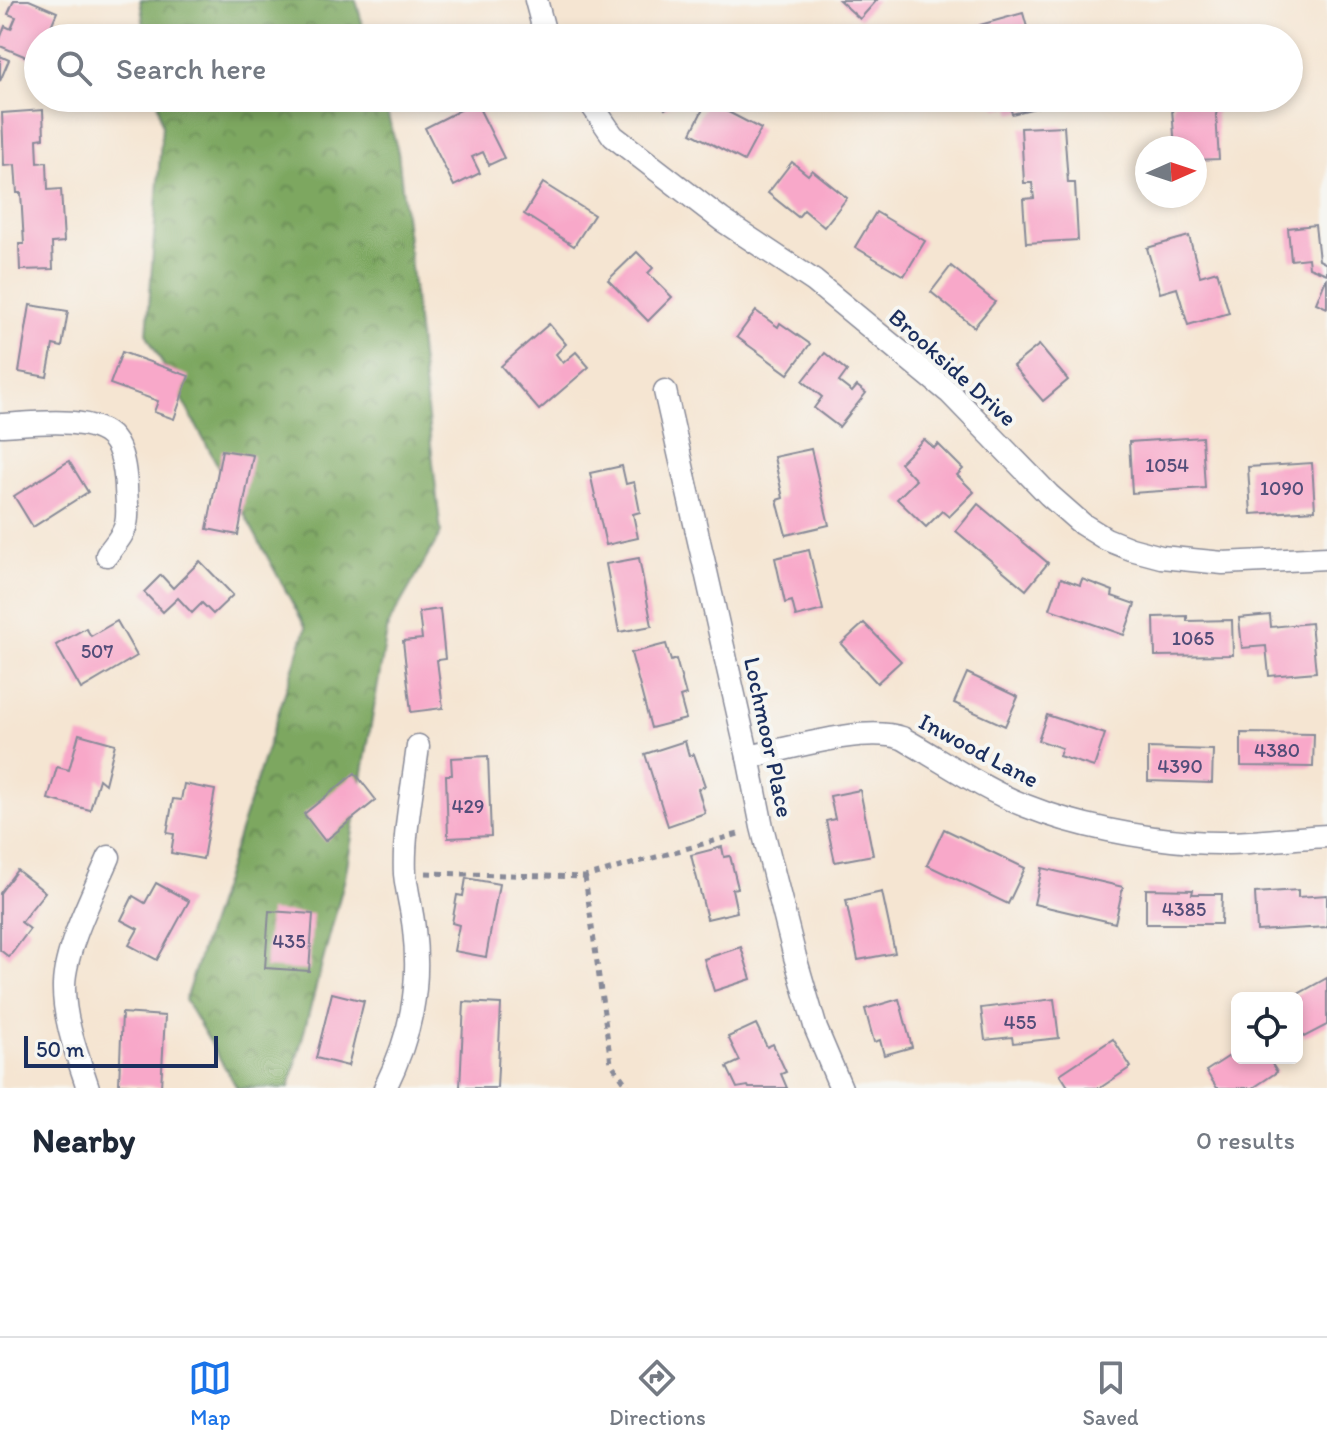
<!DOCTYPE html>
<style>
:root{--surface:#fff;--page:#f2f2f3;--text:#1f2937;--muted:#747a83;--line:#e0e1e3;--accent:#1a73e8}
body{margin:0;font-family:Itim,sans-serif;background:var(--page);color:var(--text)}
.controls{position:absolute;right:24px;bottom:24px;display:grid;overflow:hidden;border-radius:12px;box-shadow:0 4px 12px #0003}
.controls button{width:72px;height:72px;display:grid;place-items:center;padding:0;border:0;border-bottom:2px solid var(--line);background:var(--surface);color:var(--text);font:40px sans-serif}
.compass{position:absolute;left:1135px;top:136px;width:72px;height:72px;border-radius:50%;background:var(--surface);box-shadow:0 4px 12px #0003;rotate:87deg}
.scale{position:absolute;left:24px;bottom:20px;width:194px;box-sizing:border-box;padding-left:8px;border:4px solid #1b2f5e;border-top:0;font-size:22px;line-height:28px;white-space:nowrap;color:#1b2f5e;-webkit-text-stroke:6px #f6f6f2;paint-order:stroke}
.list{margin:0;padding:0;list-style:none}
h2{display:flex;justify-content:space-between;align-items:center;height:104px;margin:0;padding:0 32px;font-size:34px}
h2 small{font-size:26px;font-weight:400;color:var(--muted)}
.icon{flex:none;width:44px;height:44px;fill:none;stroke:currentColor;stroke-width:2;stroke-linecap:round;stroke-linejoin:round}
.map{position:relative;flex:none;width:1327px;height:1088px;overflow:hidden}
.search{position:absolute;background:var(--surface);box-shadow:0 4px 12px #0003;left:24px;right:24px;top:24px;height:88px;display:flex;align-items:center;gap:20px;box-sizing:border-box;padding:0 28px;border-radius:44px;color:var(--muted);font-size:30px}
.sheet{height:248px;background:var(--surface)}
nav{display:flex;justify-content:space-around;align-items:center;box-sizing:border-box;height:112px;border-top:2px solid var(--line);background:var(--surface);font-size:22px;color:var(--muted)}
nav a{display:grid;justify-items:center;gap:4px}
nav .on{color:var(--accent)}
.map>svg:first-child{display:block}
.forest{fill:url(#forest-crowns);stroke:#4c6b5f;stroke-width:2}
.building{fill:#f8a8c9}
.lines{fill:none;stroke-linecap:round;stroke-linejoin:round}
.street-casing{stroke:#888a98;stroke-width:25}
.path{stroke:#888a98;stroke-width:5;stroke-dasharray:6 6;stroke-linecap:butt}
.street{stroke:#fff;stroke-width:22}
.labels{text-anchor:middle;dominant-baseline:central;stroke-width:8;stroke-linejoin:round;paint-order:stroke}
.number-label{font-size:20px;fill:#524d79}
.street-label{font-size:24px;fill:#1b2f5e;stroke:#f6f6f2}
</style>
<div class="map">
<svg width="1327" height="1088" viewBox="0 0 1327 1088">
<defs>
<pattern id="forest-crowns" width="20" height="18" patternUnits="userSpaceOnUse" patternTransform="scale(2)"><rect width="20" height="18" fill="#7da760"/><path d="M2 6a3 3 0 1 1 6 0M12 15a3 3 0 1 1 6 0" fill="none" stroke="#668852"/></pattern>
</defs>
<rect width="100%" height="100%" fill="#f6f6f2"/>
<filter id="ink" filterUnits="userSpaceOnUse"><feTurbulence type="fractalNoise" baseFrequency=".0125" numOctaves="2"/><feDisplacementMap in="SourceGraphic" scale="16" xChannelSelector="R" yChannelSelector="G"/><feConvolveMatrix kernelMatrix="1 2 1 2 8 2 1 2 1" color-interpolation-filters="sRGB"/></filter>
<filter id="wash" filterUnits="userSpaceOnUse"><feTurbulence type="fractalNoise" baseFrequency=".006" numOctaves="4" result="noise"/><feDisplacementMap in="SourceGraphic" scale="32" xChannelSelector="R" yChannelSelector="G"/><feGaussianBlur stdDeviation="1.8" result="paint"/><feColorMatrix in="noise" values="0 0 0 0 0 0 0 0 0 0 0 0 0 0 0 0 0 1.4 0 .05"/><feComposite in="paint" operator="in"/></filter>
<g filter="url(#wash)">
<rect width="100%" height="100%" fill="#f5e5d2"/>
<!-- forest -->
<g class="forest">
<path d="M140,0H356L366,38H146Z"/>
<path d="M157,98H383L398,152L441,533L388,625L345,878L289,1088H237L185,1000L306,628L147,335L162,126Z"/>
</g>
<g id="blocks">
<!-- building -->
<g class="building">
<path d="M14,0H29L57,12L46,38H38V57L36,61L0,46V39L5,26L11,29L16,17L8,14Z"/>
<path d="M839,0H877L860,19Z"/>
<path d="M1023,13L1030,38H984L980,25Z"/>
<path d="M0,56L9,60L0,81Z"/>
<path d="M657,98H680L665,109Z"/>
<path d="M994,98H1048L1050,104L1012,114L1010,106L997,109Z"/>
<path d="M1175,98H1220L1216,115L1219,159L1195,160V148H1175L1172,109Z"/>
<path d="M707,101L761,129L744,161L691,133Z"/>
<path d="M476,102L504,158L489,165L483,152L472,157L480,173L454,186L425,128Z"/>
<path d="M43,110L44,138L37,139L38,163L47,162L48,190L61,189L64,242L52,243L53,269L20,270L19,244H24L21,193H17L15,165L4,166L2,113Z"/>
<path d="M1064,126L1068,183H1075L1078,240L1026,243L1023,199L1034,198L1032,183H1024L1021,128Z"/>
<path d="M792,162L808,175L812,170L847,198L824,227L804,210L798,217L768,193Z"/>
<path d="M543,183L594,215L574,246L524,214Z"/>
<path d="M876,212L925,241L904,276L855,247Z"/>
<path d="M1315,225L1319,260L1327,264V274L1309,267L1308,258L1291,260L1288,228Z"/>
<path d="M1189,236L1200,276L1217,271L1229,313L1188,325L1177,288L1160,293L1147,248Z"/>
<path d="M637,252L653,268L648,273L672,297L648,321L608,280Z"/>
<path d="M951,266L995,302L974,327L931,292Z"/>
<path d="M1327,277V308L1316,303Z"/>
<path d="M30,305L68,311L62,347L53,345L47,377L19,372Z"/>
<path d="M756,311L778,327L780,323L810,344L788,374L737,337Z"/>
<path d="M549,324L566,344L556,354L563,363L576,352L589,367L539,410L501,366Z"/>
<path d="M1039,345L1068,380L1043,401L1013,366Z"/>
<path d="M122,352L189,376L174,419L154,412L158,401L110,384Z"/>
<path d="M825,353L847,371L839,382L852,392L857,386L866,393L839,427L814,408L822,397L803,381Z"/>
<path d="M1202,437L1205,488L1132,493L1129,442Z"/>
<path d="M924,439L934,448L938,444L963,469L957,475L974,492L949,517L942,511L926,527L897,499L916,480L900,463Z"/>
<path d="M811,449L829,525L786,535L777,500L783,498L774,457Z"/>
<path d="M222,450L253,455L238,535L207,529Z"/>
<path d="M69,461L88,492L33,527L14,496Z"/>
<path d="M1312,463L1315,510L1251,514L1248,467Z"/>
<path d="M622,466L626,484L634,482L640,512L633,514L638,538L606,545L590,473Z"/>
<path d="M978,504L1048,563L1026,590L956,531Z"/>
<path d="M809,550L823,610L796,617L792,601L785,603L775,558Z"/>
<path d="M639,558L652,626L619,632L606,564Z"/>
<path d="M200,561L233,595L213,614L202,603L192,613L178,598L163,612L144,592L161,575L173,588Z"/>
<path d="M1061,578L1080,585L1082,579L1113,591L1112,596L1135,604L1124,635L1050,609Z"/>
<path d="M440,609L445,659L437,660L443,708L411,712L403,641L422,639L419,612Z"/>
<path d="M1270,615L1271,627L1311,623L1316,672L1269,676L1266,646L1242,648L1239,618Z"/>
<path d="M1187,616V621L1232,620L1233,655L1155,656L1154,617Z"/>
<path d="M117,621L137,656L81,689L56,645L86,628L91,636Z"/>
<path d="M864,623L901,661L877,683L841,644Z"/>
<path d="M666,644L671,661L676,659L686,695L680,697L686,719L651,728L631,653Z"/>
<path d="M967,673L1018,697L1005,726L954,703Z"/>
<path d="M1047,715L1105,734L1094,767L1059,756L1062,748L1038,740Z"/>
<path d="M1241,733L1314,734L1313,767L1241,766Z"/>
<path d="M79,734L115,744L105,784L99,779L90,810L48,799L57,767L69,770Z"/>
<path d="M685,741L689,756L694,754L705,786L698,789L705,813L668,826L645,754Z"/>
<path d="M1148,748L1213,750L1212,783L1148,781Z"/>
<path d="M488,756L491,836L448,838L446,775H452L451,758Z"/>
<path d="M355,773L376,800L325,841L304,814Z"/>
<path d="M184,784L215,790L203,859L171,853L174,834L167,833L173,799L181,800Z"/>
<path d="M860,790L873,855L835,862L826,821L835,819L830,796Z"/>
<path d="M944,829L1025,868L1008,904L927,865Z"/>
<path d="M722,847L724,857L730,856L738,888L732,889L737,912L707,919L691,855Z"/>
<path d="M1042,868L1123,887L1115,923L1034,904Z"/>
<path d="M17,870L45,892L21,922L30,929L9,957L0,950V893Z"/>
<path d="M466,878L499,884L486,957L454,951L459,925L452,923L457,895L463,896Z"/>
<path d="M156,883L189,901L157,960L129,945L138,929L121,920L133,896L145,903Z"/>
<path d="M1146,889L1193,890L1192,894H1222L1221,924H1146Z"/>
<path d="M1298,890V897L1327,895V927L1257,931L1255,893Z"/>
<path d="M882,892L895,953L858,960L846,900Z"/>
<path d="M269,911L313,914L309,971L265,968Z"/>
<path d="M741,947L751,979L714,991L704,959Z"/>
<path d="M1327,978V1025L1304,1037L1297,1024V998H1291Z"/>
<path d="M332,993L364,1001L348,1066L316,1058Z"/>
<path d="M899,999L912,1047L884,1055L880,1040L874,1042L865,1009Z"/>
<path d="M1054,999L1059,1038L1013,1043L1012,1037L985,1040L981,1008Z"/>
<path d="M464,1002L501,1004L497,1088H460Z"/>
<path d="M122,1013L165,1016L161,1087L119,1084Z"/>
<path d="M756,1024L767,1047L773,1044L786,1072L781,1074L787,1088H749L748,1086L737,1088L727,1067L740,1061L728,1037Z"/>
<path d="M1113,1039L1131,1067L1100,1088H1069L1060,1074Z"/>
<path d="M1237,1051V1058H1268L1277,1072L1253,1088H1217L1206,1071Z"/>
</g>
</g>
</g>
<g filter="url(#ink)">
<use href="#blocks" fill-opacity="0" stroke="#888a98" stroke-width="2"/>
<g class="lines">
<!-- street casing -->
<g class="street-casing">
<g id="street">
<path d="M536,0L546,38"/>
<path d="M587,98L613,136L722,220L814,281L950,393L1049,495L1082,524L1106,539L1131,549L1161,557L1223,563L1327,558"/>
<path d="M665,391L748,757L762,827L795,957L816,1029L841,1088"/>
<path d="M0,425C29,424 93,414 113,439C123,451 125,472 126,486C126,498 129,512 126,524C124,535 113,546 107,555"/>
<path d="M748,757C789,749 864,725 902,738C943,761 982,789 1026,806C1076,826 1139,838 1193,842C1237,846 1282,838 1327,836"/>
<path d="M88,1088C78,1057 63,1019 64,985C65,948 94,892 109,857"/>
<path d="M385,1088C411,1035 421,988 414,929C412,910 407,893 405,874C403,834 413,787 418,746"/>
</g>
</g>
<!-- path -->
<g class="path">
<path d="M426,873L585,877L742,833"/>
<path d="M585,877L611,1063L629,1088"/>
</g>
<!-- street -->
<use href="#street" class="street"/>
</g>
</g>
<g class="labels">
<!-- number labels -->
<g class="number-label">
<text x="1167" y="465">1054</text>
<text x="1282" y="488">1090</text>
<text x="1193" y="638">1065</text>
<text x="97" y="651">507</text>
<text x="1277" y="750">4380</text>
<text x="1180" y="766">4390</text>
<text x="468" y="806">429</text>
<text x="1184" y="909">4385</text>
<text x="289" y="941">435</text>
<text x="1020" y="1022">455</text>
</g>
<!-- street labels -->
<g class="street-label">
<text transform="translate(953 367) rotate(42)">Brookside Drive</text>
<text transform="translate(769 737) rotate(78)">Lochmoor Place</text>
<text transform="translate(979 750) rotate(28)">Inwood Lane</text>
</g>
</g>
</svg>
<div class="controls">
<button><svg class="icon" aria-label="locate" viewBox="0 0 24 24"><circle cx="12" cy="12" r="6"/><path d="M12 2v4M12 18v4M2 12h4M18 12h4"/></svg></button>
</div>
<svg class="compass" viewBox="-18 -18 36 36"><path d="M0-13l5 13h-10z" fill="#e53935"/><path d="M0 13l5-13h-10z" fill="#747a83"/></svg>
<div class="scale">50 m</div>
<div class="search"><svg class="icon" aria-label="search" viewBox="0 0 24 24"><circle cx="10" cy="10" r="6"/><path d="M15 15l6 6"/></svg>Search here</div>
</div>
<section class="sheet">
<h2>Nearby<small>0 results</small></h2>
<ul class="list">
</ul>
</section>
<nav>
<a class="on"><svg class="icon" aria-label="map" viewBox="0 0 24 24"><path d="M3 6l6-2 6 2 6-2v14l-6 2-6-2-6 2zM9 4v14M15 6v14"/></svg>Map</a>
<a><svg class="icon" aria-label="directions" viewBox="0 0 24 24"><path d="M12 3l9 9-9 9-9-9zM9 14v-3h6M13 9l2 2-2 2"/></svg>Directions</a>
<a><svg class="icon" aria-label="saved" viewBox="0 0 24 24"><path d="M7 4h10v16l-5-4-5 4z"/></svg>Saved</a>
</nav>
